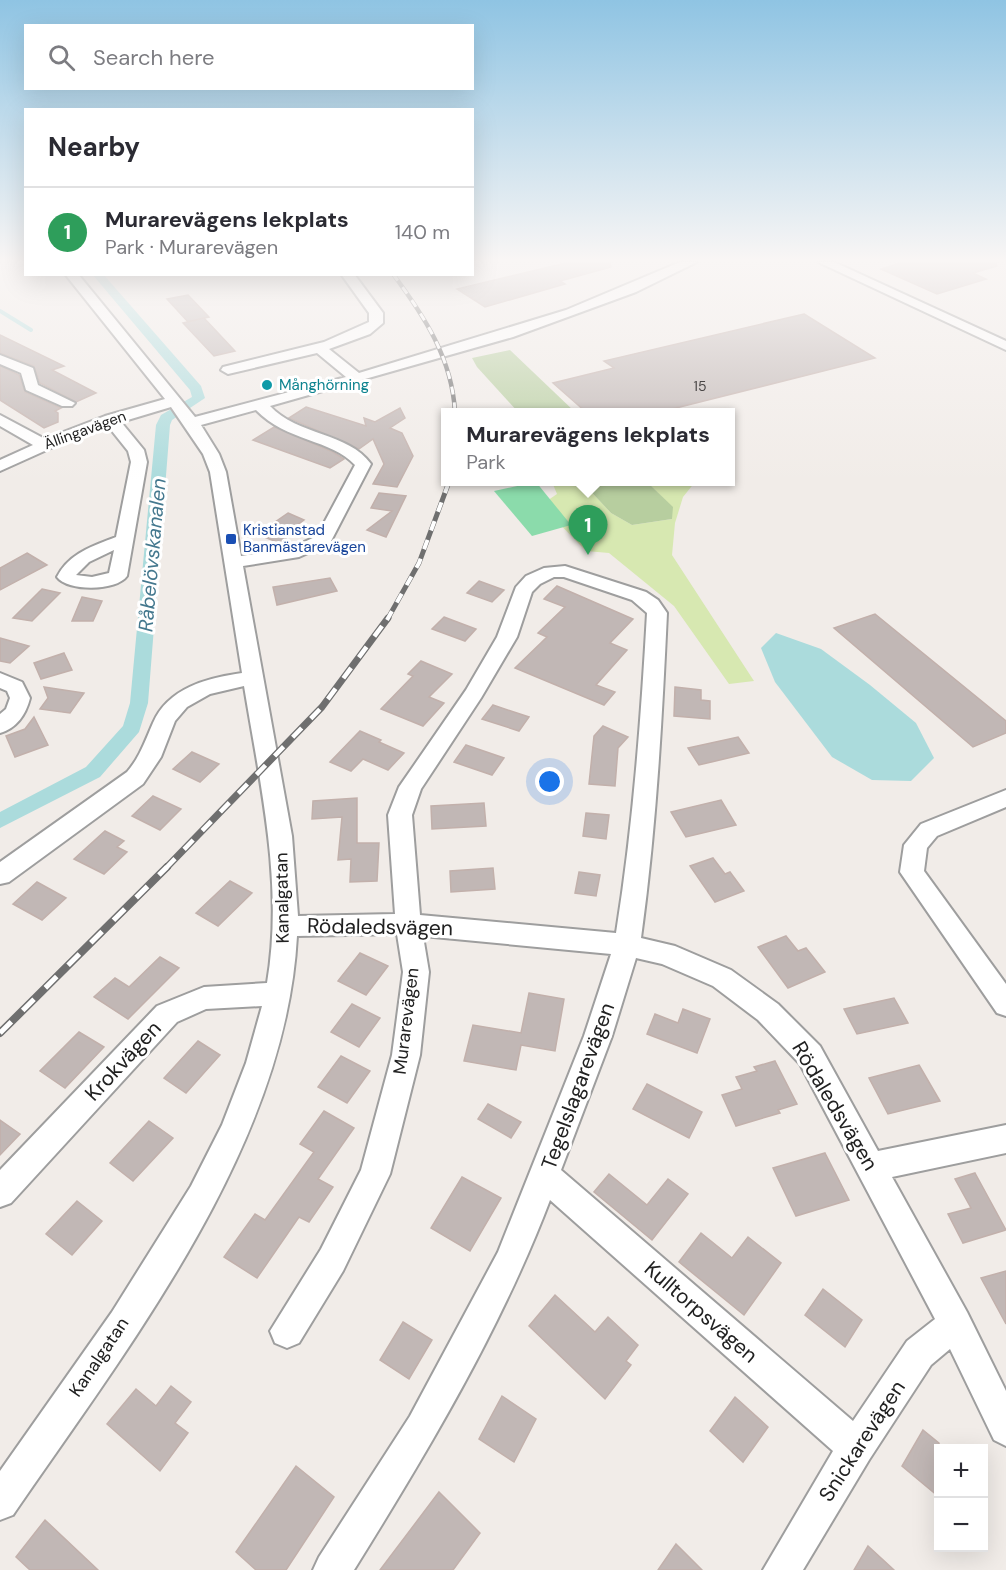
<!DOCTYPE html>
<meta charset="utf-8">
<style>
:root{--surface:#fff;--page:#f2f2f3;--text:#2b2b33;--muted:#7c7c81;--line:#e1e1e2;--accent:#c80a32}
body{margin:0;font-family:"DM Sans",sans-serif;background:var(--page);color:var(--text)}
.controls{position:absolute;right:18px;bottom:18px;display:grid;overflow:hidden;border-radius:0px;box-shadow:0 6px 24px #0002}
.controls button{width:54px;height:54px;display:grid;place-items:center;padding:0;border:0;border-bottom:2px solid var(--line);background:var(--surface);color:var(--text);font:30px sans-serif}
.you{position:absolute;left:550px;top:782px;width:21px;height:21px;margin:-15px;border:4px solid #fff;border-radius:50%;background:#1a73e8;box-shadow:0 0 0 9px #1a73e833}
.badge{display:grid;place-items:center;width:39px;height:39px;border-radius:50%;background:var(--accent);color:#fff;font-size:20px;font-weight:700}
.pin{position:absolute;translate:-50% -50px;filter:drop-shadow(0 2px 3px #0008)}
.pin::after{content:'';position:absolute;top:32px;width:21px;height:18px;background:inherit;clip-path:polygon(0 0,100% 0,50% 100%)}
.popup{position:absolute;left:441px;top:408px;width:294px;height:78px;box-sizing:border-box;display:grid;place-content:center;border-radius:0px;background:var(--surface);filter:drop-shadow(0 2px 4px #0005);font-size:20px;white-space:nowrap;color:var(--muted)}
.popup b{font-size:22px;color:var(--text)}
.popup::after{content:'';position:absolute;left:50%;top:100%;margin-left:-12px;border:12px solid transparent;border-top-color:var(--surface)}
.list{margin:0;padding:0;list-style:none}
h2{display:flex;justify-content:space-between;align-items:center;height:78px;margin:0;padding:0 24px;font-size:26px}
h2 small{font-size:20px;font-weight:400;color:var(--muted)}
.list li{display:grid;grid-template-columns:39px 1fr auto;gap:18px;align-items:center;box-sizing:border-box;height:90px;padding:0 24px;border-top:2px solid var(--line)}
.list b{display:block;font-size:22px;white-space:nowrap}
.list p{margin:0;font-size:20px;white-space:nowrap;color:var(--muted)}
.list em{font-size:20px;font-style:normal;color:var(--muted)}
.icon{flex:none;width:33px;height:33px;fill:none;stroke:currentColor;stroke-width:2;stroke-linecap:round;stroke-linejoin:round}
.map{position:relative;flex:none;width:1006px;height:1570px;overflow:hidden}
.search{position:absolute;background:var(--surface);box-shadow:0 6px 24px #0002;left:24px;top:24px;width:450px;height:66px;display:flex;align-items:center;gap:15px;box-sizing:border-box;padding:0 21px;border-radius:0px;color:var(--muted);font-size:22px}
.panel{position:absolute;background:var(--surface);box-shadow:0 6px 24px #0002;left:24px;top:108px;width:450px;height:168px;border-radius:0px}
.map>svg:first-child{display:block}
.grass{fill:#d7e8b1}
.forest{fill:#b7ce9f}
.pitch{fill:#8bdbab}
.water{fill:#abdbdc}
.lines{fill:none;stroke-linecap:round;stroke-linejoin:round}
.stream{stroke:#abdbdc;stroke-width:4}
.canal{fill:#abdbdc;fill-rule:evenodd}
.building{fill:#c1b7b5;stroke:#c2b0ab;stroke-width:1.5}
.minor-casing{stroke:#9e9e9e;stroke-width:4}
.minor{fill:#fff;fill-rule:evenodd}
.rail-far3-casing{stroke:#6f6f6f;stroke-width:4.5}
.rail-far2-casing{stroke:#6f6f6f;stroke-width:5}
.rail-far1-casing{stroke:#6f6f6f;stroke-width:7}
.rail-casing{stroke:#6f6f6f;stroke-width:8}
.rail-far3{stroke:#fff;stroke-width:3;stroke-dasharray:8;stroke-linecap:butt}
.rail-far2{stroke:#fff;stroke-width:4;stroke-dasharray:10;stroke-linecap:butt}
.rail-far1{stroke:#fff;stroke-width:4.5;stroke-dasharray:13;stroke-linecap:butt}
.rail{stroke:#fff;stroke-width:5;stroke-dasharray:16;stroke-linecap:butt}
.culture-dot{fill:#0f9aa8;stroke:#fff;stroke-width:2}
.transit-dot{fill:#1a4fb4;stroke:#fff;stroke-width:2}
.labels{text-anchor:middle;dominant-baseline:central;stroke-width:6;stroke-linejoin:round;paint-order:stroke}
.far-number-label{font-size:14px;fill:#494646}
.far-culture-label{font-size:15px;fill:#0d838f;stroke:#fff;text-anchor:start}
.far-street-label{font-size:15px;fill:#212121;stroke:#fff}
.far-transit-label{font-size:15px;fill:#164399;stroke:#fff;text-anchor:start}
.street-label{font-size:18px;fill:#212121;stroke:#fff}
.water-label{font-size:20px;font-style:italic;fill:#44788e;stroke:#fff}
.near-street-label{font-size:21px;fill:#212121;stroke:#fff}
</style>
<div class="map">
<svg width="1006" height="1570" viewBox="0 0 1006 1570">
<rect width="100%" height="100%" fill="#f1ece8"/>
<!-- grass -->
<path class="grass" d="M552,482H582L611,513L632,525L672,519V507L648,483L695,482L683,497L675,523L672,555L754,681L729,684L674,606L609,553L586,551L541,505L557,494Z"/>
<!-- forest -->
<g class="forest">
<path d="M510,350L575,412H518L477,367L472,358Z"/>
<path d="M582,482H647L673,507L672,519L632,525L611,513Z"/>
</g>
<!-- pitch -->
<path class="pitch" d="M536,482L571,525L532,536L494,491Z"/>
<!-- water -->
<path class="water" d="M776,633L821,649L870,685L916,723L934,758L911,781L872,780L832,757L775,682L761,648Z"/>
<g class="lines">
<!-- stream -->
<path class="stream" d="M0,311L31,330"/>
<!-- canal -->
<path class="canal" d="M92,274H103L201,386L205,398L172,420L170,425L148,703L139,732L100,777L0,828V812L86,767L123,726L130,703L156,425L161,415L192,397L190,390Z"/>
</g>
<!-- building -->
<g class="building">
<path d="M570,262H610L611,267L560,281L565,284L485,307L457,289Z"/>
<path d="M903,262H996L997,266L973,273L986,279L937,294L881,269Z"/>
<path d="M188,295L209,317L188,322L167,299Z"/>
<path d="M804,314L875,358L660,412H586L553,383L614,368L604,361Z"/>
<path d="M204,318L235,351L214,356L183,323Z"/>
<path d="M0,335L64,366L52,370L96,393L76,402L40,383L34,366L0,353Z"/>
<path d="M0,366L19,375L25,392L61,408L55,411L58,413V422L44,428L0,400Z"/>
<path d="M306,407L366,426L364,418L375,422L400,408L405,418L390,428L402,433L413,456L397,487L373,484L384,464L373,439L359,449L289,418Z"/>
<path d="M274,427L333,452L344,459L330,468L253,440Z"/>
<path d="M379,493L406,496L386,537L367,530L392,511L371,508Z"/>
<path d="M288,513L304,520L289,531L293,533L279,543L262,536L272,529L268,527Z"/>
<path d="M27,553L47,565L0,590V568Z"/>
<path d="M330,578L337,591L277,605L273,587Z"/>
<path d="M479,581L504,590L492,602L467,593Z"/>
<path d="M557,586L633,619L610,643L627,650L596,685L615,692L604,705L515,668L547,637L538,633L565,607L544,599Z"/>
<path d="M42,589L60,593L32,621L13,618Z"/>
<path d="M82,597L102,601L93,621H72Z"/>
<path d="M875,614L1006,721V733L973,747L834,628Z"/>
<path d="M444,617L476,629L465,641L432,629Z"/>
<path d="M0,638L29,646L10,663L0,661Z"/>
<path d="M64,653L72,670L41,679L34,663Z"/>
<path d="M421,661L452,674L429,697L444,703L423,726L381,709L413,676L408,674Z"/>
<path d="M44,687L84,693L70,713L40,709L48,698Z"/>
<path d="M675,687L701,690V700L710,701V719L674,716Z"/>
<path d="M493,705L529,717L519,731L482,719Z"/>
<path d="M34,717L48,745L15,757L6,736L25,729Z"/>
<path d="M603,726L628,737L618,748L615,786L589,784L594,736Z"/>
<path d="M360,731L381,740L379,742L404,753L388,770L363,759L351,771L330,762Z"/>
<path d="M738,737L749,753L699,765L688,748Z"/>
<path d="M466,745L504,758L492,775L454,762Z"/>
<path d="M192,752L219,764L200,782L173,769Z"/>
<path d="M153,796L181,809L160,830L132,816Z"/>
<path d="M357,798V843H379L377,881L350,882L351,859L338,860L342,817L312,819L313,801Z"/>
<path d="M721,800L736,825L686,837L671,812Z"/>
<path d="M484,803L486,826L432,829L431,806Z"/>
<path d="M586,813L609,815L606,839L583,836Z"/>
<path d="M105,831L124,841L117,847L127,852L104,874L74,859Z"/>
<path d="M713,858L725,874L730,872L744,891L715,902L690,866Z"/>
<path d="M493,868L495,889L451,892L450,871Z"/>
<path d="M579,872L600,875L596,896L575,893Z"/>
<path d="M230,881L252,893L218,926L196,913Z"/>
<path d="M37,882L66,898L42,920L13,904Z"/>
<path d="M786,936L798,951L806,948L825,972L788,988L758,947Z"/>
<path d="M360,953L388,966L366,995L338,981Z"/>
<path d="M160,957L179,968L128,1019L94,997L115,978L129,987Z"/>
<path d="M529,993L564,999L555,1051L521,1045L516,1070L464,1061L473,1025L521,1033Z"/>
<path d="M894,998L908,1023L857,1034L844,1009Z"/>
<path d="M352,1004L380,1018L359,1047L331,1032Z"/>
<path d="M683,1009L710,1019L697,1053L647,1034L655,1014L678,1023Z"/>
<path d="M79,1032L104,1047L65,1088L40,1071Z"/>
<path d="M198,1041L220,1055L186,1093L164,1078Z"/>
<path d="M341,1056L370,1071L347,1103L318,1087Z"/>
<path d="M775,1061L797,1104L778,1110L780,1113L736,1126L722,1095L742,1089L736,1077L757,1071L754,1067Z"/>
<path d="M919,1065L940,1101L888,1114L869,1078Z"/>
<path d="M647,1084L702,1112L689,1138L633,1109Z"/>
<path d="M488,1104L521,1122L511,1138L478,1119Z"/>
<path d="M324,1111L354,1128L318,1179L333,1187L309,1222L299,1217L257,1278L224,1257L255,1214L265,1220L314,1152L300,1144Z"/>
<path d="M0,1120L20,1134L0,1155Z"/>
<path d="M149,1121L173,1138L133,1181L110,1163Z"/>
<path d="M825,1153L849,1200L796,1216L773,1168Z"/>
<path d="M975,1173L1006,1230L963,1243L948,1214L971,1208L955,1179Z"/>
<path d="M609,1174L647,1205L668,1179L688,1194L652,1240L594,1192Z"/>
<path d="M462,1177L501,1198L470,1251L431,1228Z"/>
<path d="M77,1201L102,1221L72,1255L46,1234Z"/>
<path d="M701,1233L732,1258L748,1237L781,1263L744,1315L679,1262Z"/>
<path d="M1006,1271V1324L981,1278Z"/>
<path d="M823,1289L862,1320L845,1347L805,1315Z"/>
<path d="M555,1295L595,1332L608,1317L638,1345L626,1361L631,1365L605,1399L529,1326Z"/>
<path d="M403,1322L432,1340L409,1379L380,1360Z"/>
<path d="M171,1386L191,1402L175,1423L188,1433L160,1471L107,1424L136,1389L156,1406Z"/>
<path d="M502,1396L536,1419L514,1462L479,1439Z"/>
<path d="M735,1397L768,1427L743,1462L710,1431Z"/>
<path d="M923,1430L939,1443V1497L902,1466Z"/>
<path d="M296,1466L334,1497L286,1570H256L236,1552Z"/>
<path d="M439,1492L480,1533L453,1570H380Z"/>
<path d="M45,1520L98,1570H30L16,1557Z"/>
<path d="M676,1544L702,1570H658Z"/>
<path d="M868,1546L894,1570H854Z"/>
</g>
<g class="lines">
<!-- minor casing -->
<g class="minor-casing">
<g id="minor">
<path d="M680,262H697L636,292L513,337L270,406C298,436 348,432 371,464L330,543L299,557L243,566L292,836L298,916L395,914L388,815L399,787L466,690L497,637L516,587L526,576L544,568L565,566L646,592L658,600L667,613C662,722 656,830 641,938L675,946L731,970L778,1004L820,1046L878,1151L1006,1125V1153L892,1177L967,1312L1006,1391V1446L994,1440L950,1349L931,1365L869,1460L803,1570H763L833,1451L550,1200C500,1331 428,1451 354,1570H313L319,1557L410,1416L498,1252L584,1036L611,954L423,936L429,972L420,1055L390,1174L343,1271L299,1343L287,1348L275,1343L270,1331L321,1249L361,1170L392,1055L403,972L397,934L297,936C286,1147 128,1347 13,1515L0,1520V1471L112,1312L191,1186L222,1125L246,1063L262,1006L206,1009L177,1022L11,1203L0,1207V1170L157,1006L204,987L267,983C284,884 260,784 244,686L210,694L187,707L175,721L161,757L143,784L9,882L0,884V862L127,772C140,757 145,741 153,723C168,688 207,678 242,673L210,472L203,454L171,407L121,422L144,450L147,462L127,576C117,591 68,592 57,577C69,553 93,546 116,537L131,462L128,451L108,426L80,435L0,471V460L33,445L0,426V415L45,439L105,416L165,399L65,274H78L195,417L346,377L317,353L228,374L221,370L223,367L324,342L369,322V313L341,274H354L383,313V323L370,334L329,349L359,373L566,310ZM256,410C287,442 331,439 355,465L317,536L289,549L241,556L226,472L219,454L201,425ZM114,550L109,573L92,577L76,575L89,562ZM554,577H564L632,600L647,613C641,720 633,827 616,933L420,915L412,815L421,789L481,698L517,637L532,592L540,584ZM636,958L662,964L713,986L758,1020L800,1064L935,1319L907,1341L853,1421L561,1170L612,1036Z"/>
<path d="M818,262H834L1006,341V350Z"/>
<path d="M0,355L33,368L38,385L75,403L72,406H62L26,390L21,373L0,364Z"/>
<path d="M0,673L22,682L30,698C26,714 17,728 0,733V714L6,709L10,698L7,691L0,688Z"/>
<path d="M1006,790V807L937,836L927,848L924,871L1006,984V1016L997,1013L900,872L904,845L921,824Z"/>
</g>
</g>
<!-- minor -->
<use href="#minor" class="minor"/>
<!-- rail-far3 casing -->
<g class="rail-far3-casing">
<path id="rail-far3" d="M393,274C424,316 452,358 455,412"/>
</g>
<!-- rail-far2 casing -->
<g class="rail-far2-casing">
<path id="rail-far2" d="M387,620L419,563L449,482"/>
</g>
<!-- rail-far1 casing -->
<g class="rail-far1-casing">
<path id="rail-far1" d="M166,868L322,707L388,618"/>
</g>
<!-- rail casing -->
<g class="rail-casing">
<path id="rail" d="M0,1033L167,867"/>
</g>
<!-- rail-far3 -->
<use href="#rail-far3" class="rail-far3"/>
<!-- rail-far2 -->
<use href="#rail-far2" class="rail-far2"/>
<!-- rail-far1 -->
<use href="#rail-far1" class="rail-far1"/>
<!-- rail -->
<use href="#rail" class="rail"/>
</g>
<!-- sky -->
<linearGradient id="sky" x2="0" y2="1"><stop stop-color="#8fc4e3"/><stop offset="0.54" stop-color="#f9f6f5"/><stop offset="1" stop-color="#f9f6f5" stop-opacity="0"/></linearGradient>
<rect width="1006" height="482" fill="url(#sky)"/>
<!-- markers -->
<circle class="culture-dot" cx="267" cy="385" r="6"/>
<rect class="transit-dot" x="225" y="533" width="12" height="12" rx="3"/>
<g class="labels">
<!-- far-number labels -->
<g class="far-number-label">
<text x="700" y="386">15</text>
</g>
<!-- far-culture labels -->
<g class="far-culture-label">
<text x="279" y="385">Månghörning</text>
</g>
<!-- far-street labels -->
<g class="far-street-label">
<text transform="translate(85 430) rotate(-20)">Ällingavägen</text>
</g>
<!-- far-transit labels -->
<g class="far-transit-label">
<text x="243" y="530">Kristianstad<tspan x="243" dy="17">Banmästarevägen</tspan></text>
</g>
<!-- street labels -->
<g class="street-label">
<text transform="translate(282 898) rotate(-91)">Kanalgatan</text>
<text transform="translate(406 1021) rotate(-83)">Murarevägen</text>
<text transform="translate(99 1357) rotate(-56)">Kanalgatan</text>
</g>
<!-- water labels -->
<g class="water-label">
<text transform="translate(152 555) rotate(-85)">Råbelövskanalen</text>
</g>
<!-- near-street labels -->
<g class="near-street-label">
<text transform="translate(380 927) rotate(1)">Rödaledsvägen</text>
<text transform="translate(123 1061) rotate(-47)">Krokvägen</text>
<text transform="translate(578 1086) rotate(-70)">Tegelslagarevägen</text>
<text transform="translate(835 1106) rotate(59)">Rödaledsvägen</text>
<text transform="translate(701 1312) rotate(41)">Kulltorpsvägen</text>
<text transform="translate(862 1441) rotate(-57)">Snickarevägen</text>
</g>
</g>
</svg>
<div class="controls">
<button>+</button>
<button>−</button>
</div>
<div class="you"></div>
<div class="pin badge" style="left:588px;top:555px;background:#2e9e5b">1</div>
<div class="popup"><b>Murarevägens lekplats</b>Park</div>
<div class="search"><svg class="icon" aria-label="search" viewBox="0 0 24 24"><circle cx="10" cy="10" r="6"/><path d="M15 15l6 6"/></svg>Search here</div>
<section class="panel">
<h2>Nearby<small></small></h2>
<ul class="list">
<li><span class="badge" style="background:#2e9e5b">1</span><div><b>Murarevägens lekplats</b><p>Park · Murarevägen</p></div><em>140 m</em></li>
</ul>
</section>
</div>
